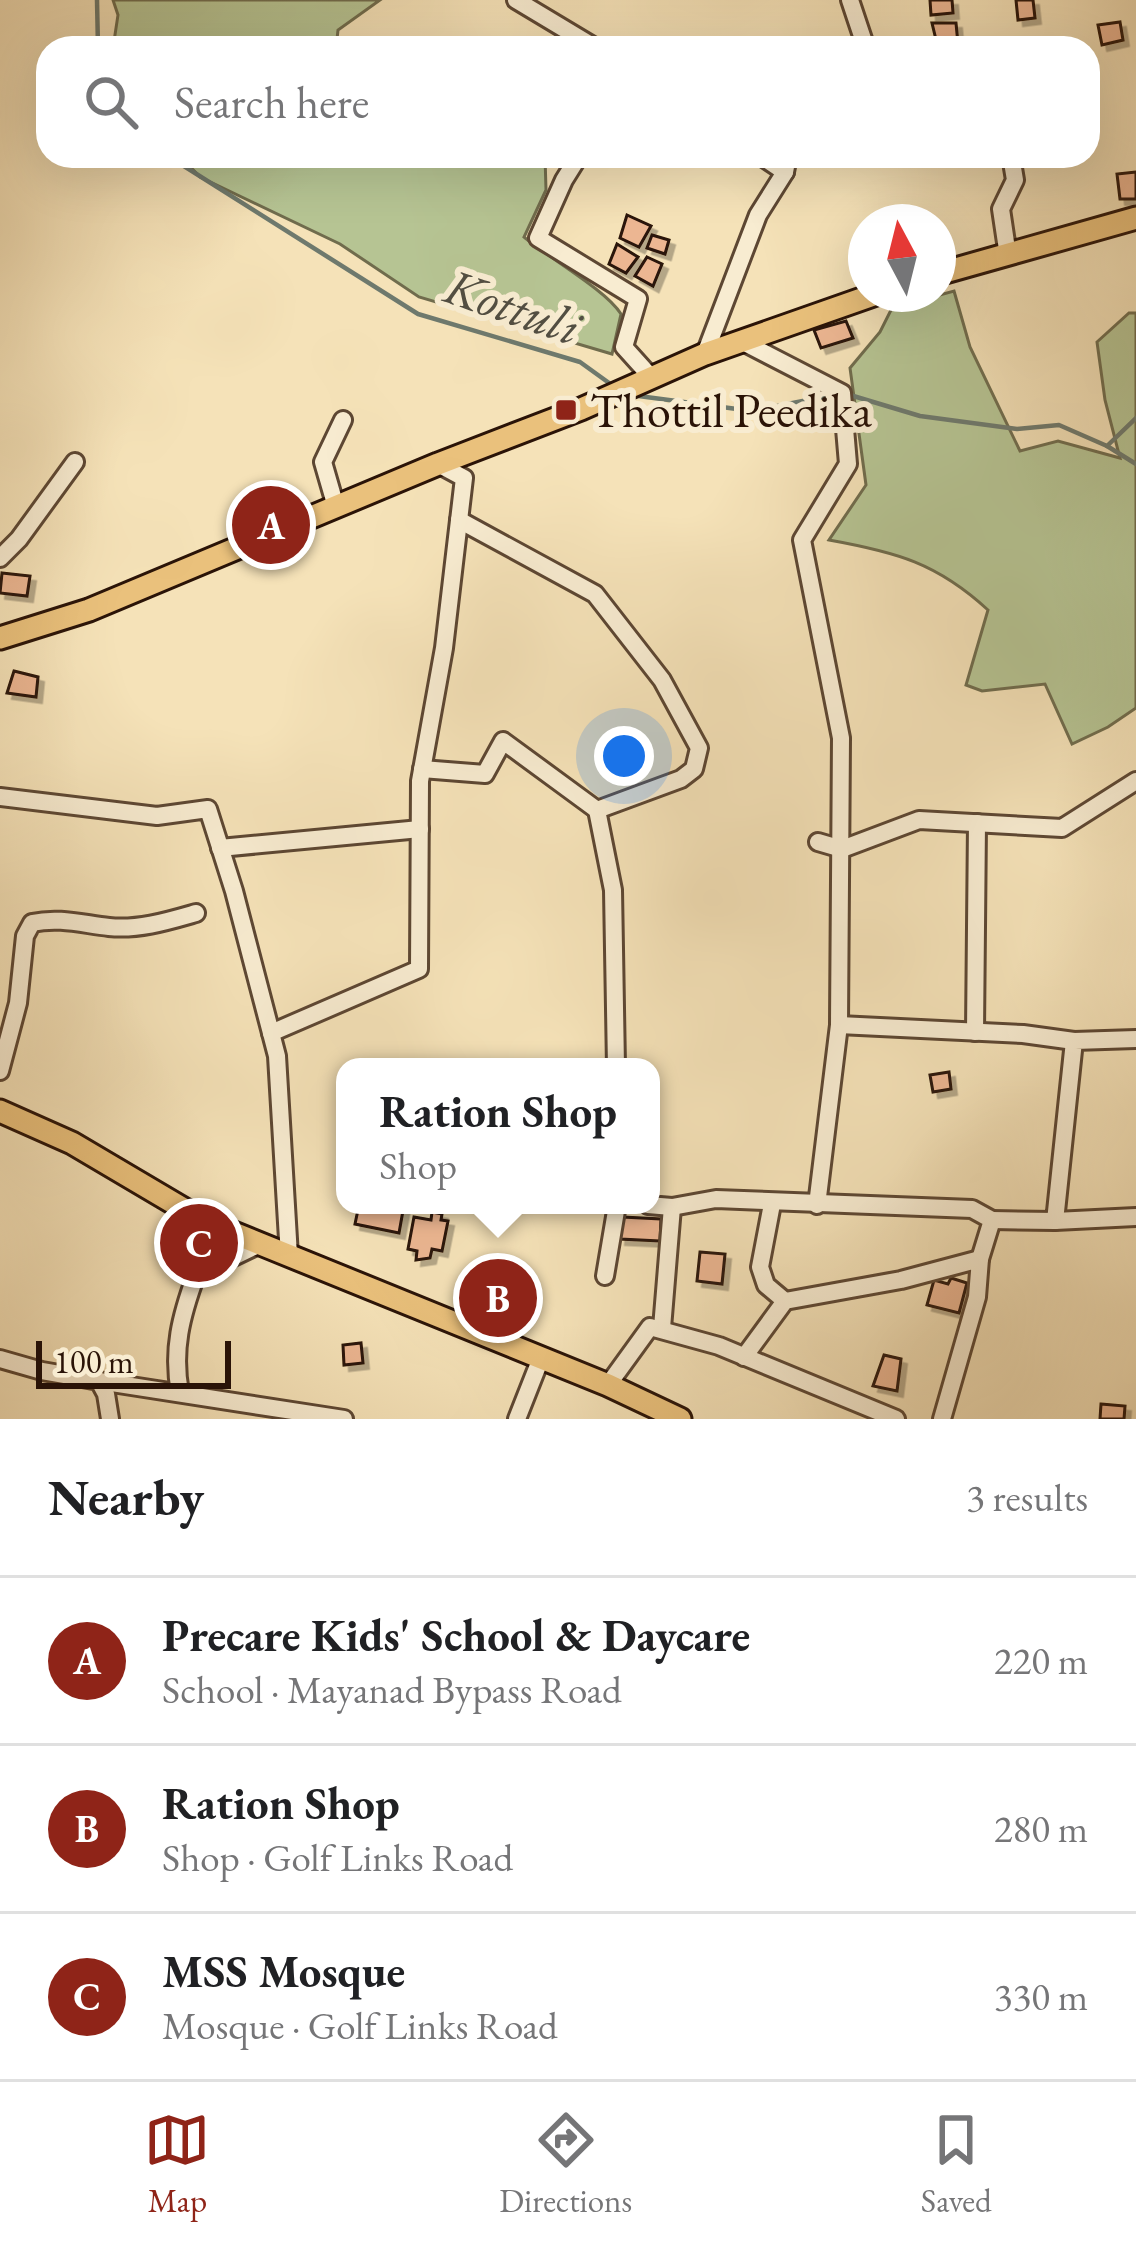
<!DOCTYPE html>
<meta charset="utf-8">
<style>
:root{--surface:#fff;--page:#f2f2f2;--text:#202124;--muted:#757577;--line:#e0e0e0;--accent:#8f2418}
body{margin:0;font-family:"EB Garamond",serif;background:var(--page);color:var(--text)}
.compass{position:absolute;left:848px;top:204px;width:108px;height:108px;border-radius:50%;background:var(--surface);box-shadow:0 12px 48px #0002;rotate:353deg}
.scale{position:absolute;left:36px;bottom:30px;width:195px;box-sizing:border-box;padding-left:12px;border:6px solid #2a1307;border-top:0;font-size:33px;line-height:42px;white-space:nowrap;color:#2a1307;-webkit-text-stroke:9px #f8ecd1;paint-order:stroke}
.you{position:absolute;left:624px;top:756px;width:42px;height:42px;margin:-30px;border:9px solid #fff;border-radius:50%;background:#1a73e8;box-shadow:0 0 0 18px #1a73e833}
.badge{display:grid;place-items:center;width:78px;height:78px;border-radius:50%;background:var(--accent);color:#fff;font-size:39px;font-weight:700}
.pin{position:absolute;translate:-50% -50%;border:6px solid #fff;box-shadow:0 3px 12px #0006}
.popup{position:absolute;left:336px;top:1058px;width:324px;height:156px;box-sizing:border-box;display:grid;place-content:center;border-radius:24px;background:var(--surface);filter:drop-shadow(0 3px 9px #0005);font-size:39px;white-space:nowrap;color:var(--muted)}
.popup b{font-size:45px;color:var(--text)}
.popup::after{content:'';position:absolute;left:50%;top:100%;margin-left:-24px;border:24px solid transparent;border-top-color:var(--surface)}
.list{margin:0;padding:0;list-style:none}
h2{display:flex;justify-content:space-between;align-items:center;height:156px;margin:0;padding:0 48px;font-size:51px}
h2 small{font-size:39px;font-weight:400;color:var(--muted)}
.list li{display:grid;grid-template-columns:78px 1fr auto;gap:36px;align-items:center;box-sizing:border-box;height:168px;padding:0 48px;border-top:3px solid var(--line)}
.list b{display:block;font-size:45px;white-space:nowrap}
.list p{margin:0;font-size:39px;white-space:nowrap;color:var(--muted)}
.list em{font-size:39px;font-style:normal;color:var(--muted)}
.icon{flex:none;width:66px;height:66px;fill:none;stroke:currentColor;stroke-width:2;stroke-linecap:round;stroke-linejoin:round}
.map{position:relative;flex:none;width:1136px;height:1419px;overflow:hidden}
.search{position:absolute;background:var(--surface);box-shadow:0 12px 48px #0002;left:36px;right:36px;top:36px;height:132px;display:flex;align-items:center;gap:30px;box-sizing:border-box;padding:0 42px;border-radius:36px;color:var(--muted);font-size:45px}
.sheet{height:660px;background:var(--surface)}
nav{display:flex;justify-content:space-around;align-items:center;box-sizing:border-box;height:168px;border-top:3px solid var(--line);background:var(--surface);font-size:33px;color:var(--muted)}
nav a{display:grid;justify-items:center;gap:6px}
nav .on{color:var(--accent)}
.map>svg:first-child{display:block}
.green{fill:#b6c493;stroke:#706c4d;stroke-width:3}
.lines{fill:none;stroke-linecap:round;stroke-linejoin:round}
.stream{stroke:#6e796d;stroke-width:4.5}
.building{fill:#ecb692;stroke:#2a1307;stroke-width:3;filter:url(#shadow)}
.minor-casing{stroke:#5d4733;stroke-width:22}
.major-casing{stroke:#2a1307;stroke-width:27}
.minor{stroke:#f8ecd1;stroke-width:16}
.major{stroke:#eac17c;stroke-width:21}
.poi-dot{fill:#8f2418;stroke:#f8ecd1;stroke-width:4.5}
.labels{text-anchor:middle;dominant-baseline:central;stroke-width:12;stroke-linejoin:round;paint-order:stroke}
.poi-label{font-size:48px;fill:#2a1307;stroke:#f8ecd1;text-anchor:start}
.water-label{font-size:51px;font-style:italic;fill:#524e42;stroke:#f8ecd1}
</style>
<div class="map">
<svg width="1136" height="1419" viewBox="0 0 1136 1419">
<defs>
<filter id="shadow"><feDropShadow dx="5.5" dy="5.5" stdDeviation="0" flood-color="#0004"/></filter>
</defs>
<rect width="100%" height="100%" fill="#f5e2b8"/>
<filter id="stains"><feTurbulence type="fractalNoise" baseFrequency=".00167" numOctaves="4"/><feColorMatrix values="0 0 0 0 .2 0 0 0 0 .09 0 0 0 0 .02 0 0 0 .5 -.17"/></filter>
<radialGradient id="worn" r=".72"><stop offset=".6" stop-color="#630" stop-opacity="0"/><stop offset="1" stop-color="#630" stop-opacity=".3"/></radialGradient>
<!-- green -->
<g class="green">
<path d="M113,0H380L338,30L336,48H113L118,15Z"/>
<path d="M180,156H545L546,190L524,237C549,258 606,290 621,314L612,354L419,297L340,244L200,177Z"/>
<path d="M954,291L970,347L1020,451L1058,441L1120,458L1105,400L1097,342L1129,313H1136V708L1108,727L1072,744L1045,684L982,691L966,685L988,610C937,563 896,552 829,540L866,485L850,368L880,332L892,308Z"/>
</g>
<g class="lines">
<!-- stream -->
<g class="stream">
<path d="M97,0L98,48"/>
<path d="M168,156L418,314L580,362L616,388"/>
<path d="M631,395L752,411L833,395"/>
<path d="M850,395L920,416L1017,429L1059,425L1107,446L1136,418"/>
<path d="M1107,446L1136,464"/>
</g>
</g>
<!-- building -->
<g class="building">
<path d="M930,0H952L953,13L931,15Z"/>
<path d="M1016,0H1033L1035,18L1018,20Z"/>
<path d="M1120,22L1123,40L1102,45L1098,25Z"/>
<path d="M932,23H956L958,44L938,48Z"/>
<path d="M1136,172V199H1120L1117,174Z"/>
<path d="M627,215L651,226L639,247L620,238Z"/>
<path d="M652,235L669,240L665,254L647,248Z"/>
<path d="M617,244L638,257L626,273L609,264Z"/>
<path d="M647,257L662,264L653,286L635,276Z"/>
<path d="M846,321L853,338L821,348L814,330Z"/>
<path d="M2,573L30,576L27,596L0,593Z"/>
<path d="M14,671L38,677L36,697L7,693Z"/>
<path d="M949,1072L951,1089L933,1092L930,1075Z"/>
<path d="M359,1205H404L399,1233L355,1224Z"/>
<path d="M432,1212L442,1214L441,1220L448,1221L442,1251L432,1249L430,1258L416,1260L417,1251L408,1249L414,1217L431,1220Z"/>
<path d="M622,1217L661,1219L660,1241L620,1239Z"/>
<path d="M700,1252L725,1254L722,1284L697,1281Z"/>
<path d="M951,1278L967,1283L959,1313L927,1305L934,1280L948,1284Z"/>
<path d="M361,1343L363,1363L344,1365L343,1345Z"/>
<path d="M884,1355L901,1359L897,1391L873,1386Z"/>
<path d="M1101,1404L1125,1406L1124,1419H1100Z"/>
</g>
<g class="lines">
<!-- minor casing -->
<g class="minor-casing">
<g id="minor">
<path d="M516,0L596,48"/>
<path d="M850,0L866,48"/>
<path d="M579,156L564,180L538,238L638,299L624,347L651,377"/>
<path d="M761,156L785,172"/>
<path d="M1008,256L1001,209L1015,180L1011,156"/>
<path d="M741,341L842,393L848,464L802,540L841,738L839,1025L817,1205"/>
<path d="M705,354L758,215L785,172L788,156"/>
<path d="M336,507L323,462L343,420"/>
<path d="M459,520L595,594L662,680L699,748L694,769L681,779L597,810L613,890L616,1067"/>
<path d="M0,558L19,539L75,462"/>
<path d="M422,769L485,774L503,741L597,810"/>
<path d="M0,797L157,816L208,809L234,891L277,1056L289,1256"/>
<path d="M818,842L842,849L919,820L1062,828L1136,781"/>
<path d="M220,848L420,829"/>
<path d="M839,1025L1023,1034L1074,1041"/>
<path d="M975,1032L977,823"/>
<path d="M271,1033L419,969L420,781L444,648L464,478L438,464"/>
<path d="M0,1071L18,1003L25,936L32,923C59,917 82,924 109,927C139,930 168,921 196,913"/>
<path d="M772,1204L760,1267L766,1285L785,1301"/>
<path d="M648,1205L672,1207L716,1199L972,1209L992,1220L980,1259"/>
<path d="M992,1220L1055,1221L1074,1041L1136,1039"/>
<path d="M1055,1221L1136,1217"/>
<path d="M605,1276L617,1205"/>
<path d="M662,1328L672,1207"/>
<path d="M744,1357L785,1301L901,1280L980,1259L977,1297L942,1419"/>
<path d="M0,1359L42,1371L99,1381L106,1394L110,1419"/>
<path d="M99,1381L344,1419"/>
<path d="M608,1385L650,1327L719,1346L896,1419"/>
<path d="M180,1393C172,1350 181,1316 196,1275L260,1244"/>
<path d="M517,1419L541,1358"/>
</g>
</g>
<!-- major casing -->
<g class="major-casing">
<g id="major">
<path d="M938,274L1136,218"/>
<path d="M0,638L89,610L438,464L581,409L705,354L876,294"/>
<path d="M0,1111L72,1143L204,1221L608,1385L680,1419"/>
</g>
</g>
<!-- minor -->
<use href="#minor" class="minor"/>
<!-- major -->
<use href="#major" class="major"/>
</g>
<!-- markers -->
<rect class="poi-dot" x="554" y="398" width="24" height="24" rx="6"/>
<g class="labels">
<!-- poi labels -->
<g class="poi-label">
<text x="590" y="410">Thottil Peedika</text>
</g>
<!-- water labels -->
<g class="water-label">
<text transform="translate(513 306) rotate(19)">Kottuli</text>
</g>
</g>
<rect width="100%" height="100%" filter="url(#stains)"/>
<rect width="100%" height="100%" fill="url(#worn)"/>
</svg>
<svg class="compass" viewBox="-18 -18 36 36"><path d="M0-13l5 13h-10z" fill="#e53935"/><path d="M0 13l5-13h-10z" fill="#757577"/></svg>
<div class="scale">100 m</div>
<div class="you"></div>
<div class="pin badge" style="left:271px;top:525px">A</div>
<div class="pin badge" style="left:498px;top:1298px">B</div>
<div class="popup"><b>Ration Shop</b>Shop</div>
<div class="pin badge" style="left:199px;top:1243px">C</div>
<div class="search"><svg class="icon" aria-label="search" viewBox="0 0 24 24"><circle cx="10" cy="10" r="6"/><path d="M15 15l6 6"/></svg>Search here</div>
</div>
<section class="sheet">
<h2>Nearby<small>3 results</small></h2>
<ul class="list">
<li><span class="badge">A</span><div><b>Precare Kids' School &amp; Daycare</b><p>School · Mayanad Bypass Road</p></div><em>220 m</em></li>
<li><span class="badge">B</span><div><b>Ration Shop</b><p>Shop · Golf Links Road</p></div><em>280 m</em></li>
<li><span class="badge">C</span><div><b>MSS Mosque</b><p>Mosque · Golf Links Road</p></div><em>330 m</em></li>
</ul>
</section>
<nav>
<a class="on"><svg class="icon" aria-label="map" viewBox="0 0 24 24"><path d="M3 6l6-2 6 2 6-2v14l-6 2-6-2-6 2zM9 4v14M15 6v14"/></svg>Map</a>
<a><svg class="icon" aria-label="directions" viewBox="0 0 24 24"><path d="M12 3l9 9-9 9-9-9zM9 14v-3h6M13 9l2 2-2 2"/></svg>Directions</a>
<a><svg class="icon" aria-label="saved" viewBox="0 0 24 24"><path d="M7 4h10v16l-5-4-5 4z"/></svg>Saved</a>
</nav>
